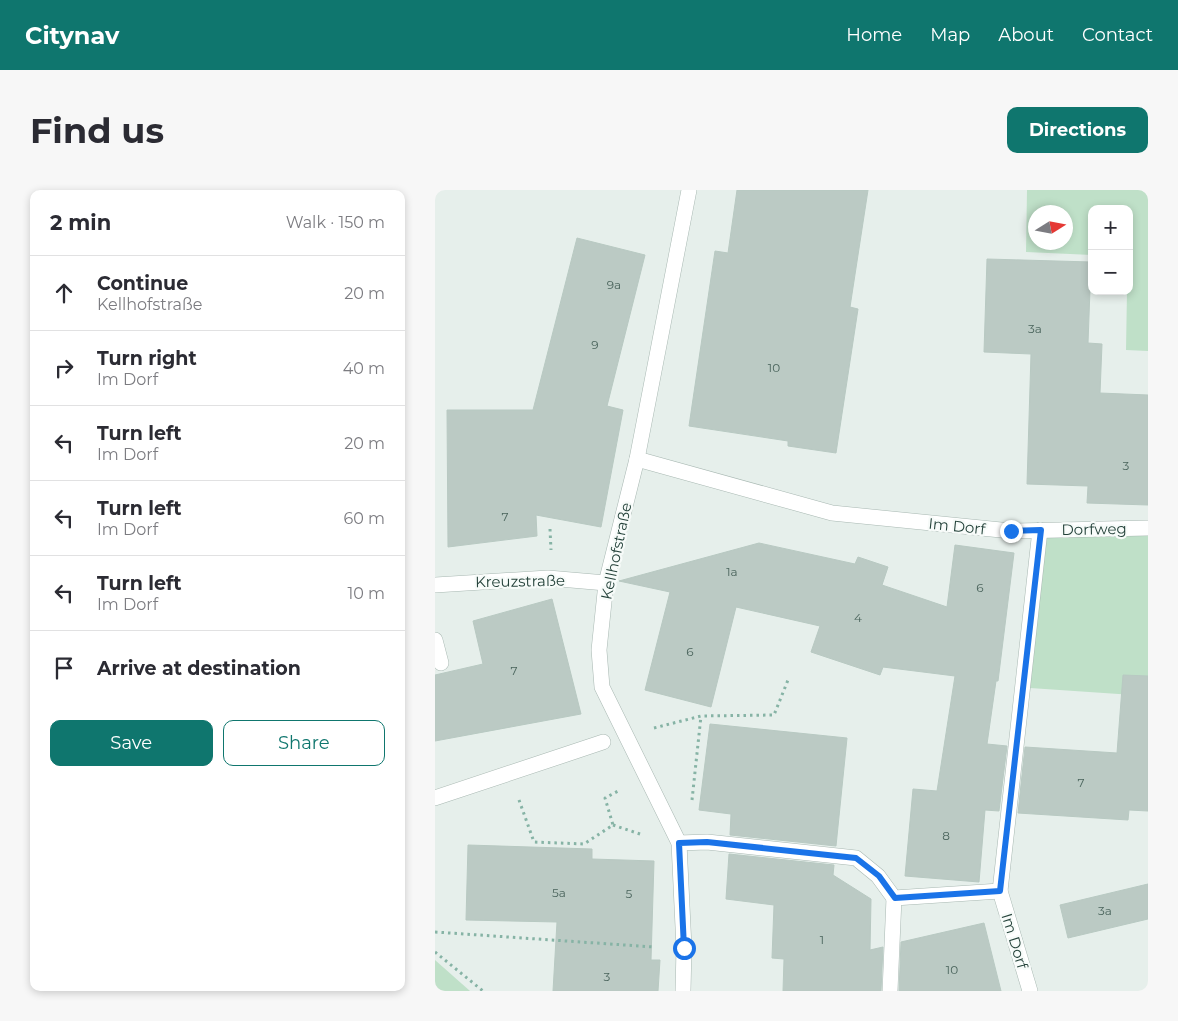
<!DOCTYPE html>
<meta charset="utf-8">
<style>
:root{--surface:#fff;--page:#f7f7f7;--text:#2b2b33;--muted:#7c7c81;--line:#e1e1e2;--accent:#0f766e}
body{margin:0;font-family:Montserrat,sans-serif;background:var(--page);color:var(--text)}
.controls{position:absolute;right:15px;top:15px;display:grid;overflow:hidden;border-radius:10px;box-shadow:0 2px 8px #0003}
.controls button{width:45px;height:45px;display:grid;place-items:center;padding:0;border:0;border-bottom:1px solid var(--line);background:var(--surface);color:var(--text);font:25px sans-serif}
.compass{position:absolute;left:593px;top:15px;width:45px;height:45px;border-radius:50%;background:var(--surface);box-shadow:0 2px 8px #0003;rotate:79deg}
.stop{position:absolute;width:15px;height:15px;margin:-11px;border:4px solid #1a73e8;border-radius:50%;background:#fff}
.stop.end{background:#1a73e8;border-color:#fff;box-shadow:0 1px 5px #0008}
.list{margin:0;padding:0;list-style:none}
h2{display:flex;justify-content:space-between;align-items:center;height:65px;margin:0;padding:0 20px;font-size:21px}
h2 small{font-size:16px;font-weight:400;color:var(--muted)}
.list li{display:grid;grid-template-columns:32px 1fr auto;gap:15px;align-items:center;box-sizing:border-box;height:75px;padding:0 20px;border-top:1px solid var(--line)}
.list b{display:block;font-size:19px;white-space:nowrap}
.list p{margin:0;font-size:16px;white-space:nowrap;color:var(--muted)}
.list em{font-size:16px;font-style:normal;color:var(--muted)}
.actions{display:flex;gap:10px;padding:15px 20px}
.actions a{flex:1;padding:11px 0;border:1px solid var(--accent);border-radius:10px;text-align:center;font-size:18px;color:var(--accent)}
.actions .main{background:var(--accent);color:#fff}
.icon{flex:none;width:28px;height:28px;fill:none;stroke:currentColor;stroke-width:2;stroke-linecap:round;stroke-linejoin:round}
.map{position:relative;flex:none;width:713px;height:801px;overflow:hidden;border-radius:10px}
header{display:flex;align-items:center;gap:30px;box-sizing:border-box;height:70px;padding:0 25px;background:var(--accent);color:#fff}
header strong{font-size:24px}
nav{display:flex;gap:28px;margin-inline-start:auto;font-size:18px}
.intro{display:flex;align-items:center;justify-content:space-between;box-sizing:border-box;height:120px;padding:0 30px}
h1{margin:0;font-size:35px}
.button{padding:12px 22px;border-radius:10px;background:var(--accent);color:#fff;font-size:18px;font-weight:700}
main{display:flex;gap:30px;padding:0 30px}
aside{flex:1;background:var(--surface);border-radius:10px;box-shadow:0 2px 8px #0003}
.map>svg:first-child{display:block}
.green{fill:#bfe0c8;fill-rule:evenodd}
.building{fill:#bbcac4;stroke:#b8c9c2}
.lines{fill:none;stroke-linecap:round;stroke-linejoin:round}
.service-casing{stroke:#a8b8b2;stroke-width:16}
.pedestrian-casing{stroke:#a8b8b2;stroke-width:16}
.minor-casing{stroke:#a8b8b2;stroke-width:16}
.tertiary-casing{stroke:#a8b8b2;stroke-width:16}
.path{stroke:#86b3a5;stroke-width:3;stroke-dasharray:2.5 4;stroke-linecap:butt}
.service{stroke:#fff;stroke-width:15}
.pedestrian{stroke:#fff;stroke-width:15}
.minor{stroke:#fff;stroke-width:15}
.tertiary{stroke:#fff;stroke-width:15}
.route{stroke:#1a73e8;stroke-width:6}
.labels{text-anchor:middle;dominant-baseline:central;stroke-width:4.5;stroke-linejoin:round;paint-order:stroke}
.number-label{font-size:12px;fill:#4a645c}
.street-label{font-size:15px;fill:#24423a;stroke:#f7fbf9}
</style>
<header>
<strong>Citynav</strong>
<nav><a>Home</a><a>Map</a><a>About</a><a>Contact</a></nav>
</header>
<div class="intro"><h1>Find us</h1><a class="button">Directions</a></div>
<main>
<aside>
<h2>2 min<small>Walk · 150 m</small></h2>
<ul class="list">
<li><svg class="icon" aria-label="ahead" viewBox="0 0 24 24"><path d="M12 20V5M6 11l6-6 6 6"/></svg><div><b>Continue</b><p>Kellhofstraße</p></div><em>20 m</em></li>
<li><svg class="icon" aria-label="right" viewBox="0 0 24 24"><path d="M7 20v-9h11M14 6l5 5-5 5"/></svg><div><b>Turn right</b><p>Im Dorf</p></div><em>40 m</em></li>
<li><svg class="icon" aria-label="left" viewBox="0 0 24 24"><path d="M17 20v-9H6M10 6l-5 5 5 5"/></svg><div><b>Turn left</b><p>Im Dorf</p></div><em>20 m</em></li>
<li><svg class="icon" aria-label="left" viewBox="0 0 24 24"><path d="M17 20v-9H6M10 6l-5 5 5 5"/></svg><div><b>Turn left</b><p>Im Dorf</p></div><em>60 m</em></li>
<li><svg class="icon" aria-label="left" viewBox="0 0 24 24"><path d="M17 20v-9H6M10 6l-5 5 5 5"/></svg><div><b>Turn left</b><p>Im Dorf</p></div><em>10 m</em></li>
<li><svg class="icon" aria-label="arrive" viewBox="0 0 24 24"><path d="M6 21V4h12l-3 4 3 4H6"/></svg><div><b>Arrive at destination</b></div></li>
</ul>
<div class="actions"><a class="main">Save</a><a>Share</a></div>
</aside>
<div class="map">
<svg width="713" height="801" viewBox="0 0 713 801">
<rect width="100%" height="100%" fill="#e6efeb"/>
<!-- green -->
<g class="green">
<path d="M592,0H713V161L691,160L692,101H694V19H657V65L591,62ZM600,22H630V52H600Z"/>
<path d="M612,345L713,346V506L595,498Z"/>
<path d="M0,770L35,801H0Z"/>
</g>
<!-- building -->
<g class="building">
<path d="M302,0H433L415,117L423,119L401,263L353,256V251L254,236L280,61L293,63Z"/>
<path d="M142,48L210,65L172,216L188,220L166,337L101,325L102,346L13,357L12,220H98Z"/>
<path d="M552,69L656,72L653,153L667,154L665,203L713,205V315L652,313L653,296L592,294L596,164L549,162Z"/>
<path d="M324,353L420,374L423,367L453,377L447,395L512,417L520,355L579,363L563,491H561L552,554L572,556L564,621L550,620L544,692L470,686L478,599L502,601L520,486L448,477L445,485L376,462L385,436L301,417L276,517L210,500L235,402L184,391Z"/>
<path d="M117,409L146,524L0,551V485L48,474L38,431Z"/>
<path d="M688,485L713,486V621L694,620L693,630L583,623L590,557L682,563Z"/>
<path d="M275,534L412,548L401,656L295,645L296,624L264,620Z"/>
<path d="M33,655L157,659V669L219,671L216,770H225L223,801H118L122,732L31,730Z"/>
<path d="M294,664L399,675L398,685L436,709L435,760L448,757L446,801H348L349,769L337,768L339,715L291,709Z"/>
<path d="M713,694V729L633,748L625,715Z"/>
<path d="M549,733L566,801H464L466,752Z"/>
</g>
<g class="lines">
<!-- service casing -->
<g class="service-casing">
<g id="service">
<path d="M0,450L6,473"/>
<path d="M565,701L595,801"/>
<path d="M455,801L459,708"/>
</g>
</g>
<!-- pedestrian casing -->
<g class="pedestrian-casing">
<path id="pedestrian" d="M0,608L168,552"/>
</g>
<!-- minor casing -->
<g class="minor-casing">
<g id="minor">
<path d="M202,269L397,323L576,341L713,338"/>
<path d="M0,395L113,388L171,393"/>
<path d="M244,653L272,652L421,668L443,686L459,708L565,701L605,340"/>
</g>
</g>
<!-- tertiary casing -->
<g class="tertiary-casing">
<path id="tertiary" d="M248,801L249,758L244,653L167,497L164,460L171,393L202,269L254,0"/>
</g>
<!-- path -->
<g class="path">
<path d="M115,339L116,360"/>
<path d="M219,538L266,526L339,525L353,490"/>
<path d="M84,610L99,652L149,654L178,635L170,608L185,600"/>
<path d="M257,610L266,526"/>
<path d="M178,635L208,645"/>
<path d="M0,742L219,757"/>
<path d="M0,762L48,801"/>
</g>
<!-- service -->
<use href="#service" class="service"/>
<!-- pedestrian -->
<use href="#pedestrian" class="pedestrian"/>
<!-- minor -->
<use href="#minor" class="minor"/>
<!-- tertiary -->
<use href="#tertiary" class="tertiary"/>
</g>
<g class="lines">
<!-- route -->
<path class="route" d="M249,758L244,653L272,652L421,668L444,686L460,708L565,701L606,340L576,341"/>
</g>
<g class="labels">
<!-- number labels -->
<g class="number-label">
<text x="179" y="94">9a</text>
<text x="600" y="138">3a</text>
<text x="160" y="154">9</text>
<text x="339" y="177">10</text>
<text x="691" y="275">3</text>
<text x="70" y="326">7</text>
<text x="297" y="381">1a</text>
<text x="545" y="397">6</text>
<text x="423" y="427">4</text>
<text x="255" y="461">6</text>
<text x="79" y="480">7</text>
<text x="646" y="592">7</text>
<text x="511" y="645">8</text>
<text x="124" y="702">5a</text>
<text x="194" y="703">5</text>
<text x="670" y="720">3a</text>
<text x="387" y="749">1</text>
<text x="517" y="779">10</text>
<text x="172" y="786">3</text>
</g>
<!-- street labels -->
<g class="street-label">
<text transform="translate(522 336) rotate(6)">Im Dorf</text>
<text transform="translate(659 339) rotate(-1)">Dorfweg</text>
<text transform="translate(181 361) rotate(-78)">Kellhofstraße</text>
<text transform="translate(85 391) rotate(-1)">Kreuzstraße</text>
<text transform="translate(580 751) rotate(73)">Im Dorf</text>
</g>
</g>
</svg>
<div class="controls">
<button>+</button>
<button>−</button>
</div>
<svg class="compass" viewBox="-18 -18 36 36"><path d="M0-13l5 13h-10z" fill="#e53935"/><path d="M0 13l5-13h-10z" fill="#7c7c81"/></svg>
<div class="stop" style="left:249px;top:758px"></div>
<div class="stop end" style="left:576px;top:341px"></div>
</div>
</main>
